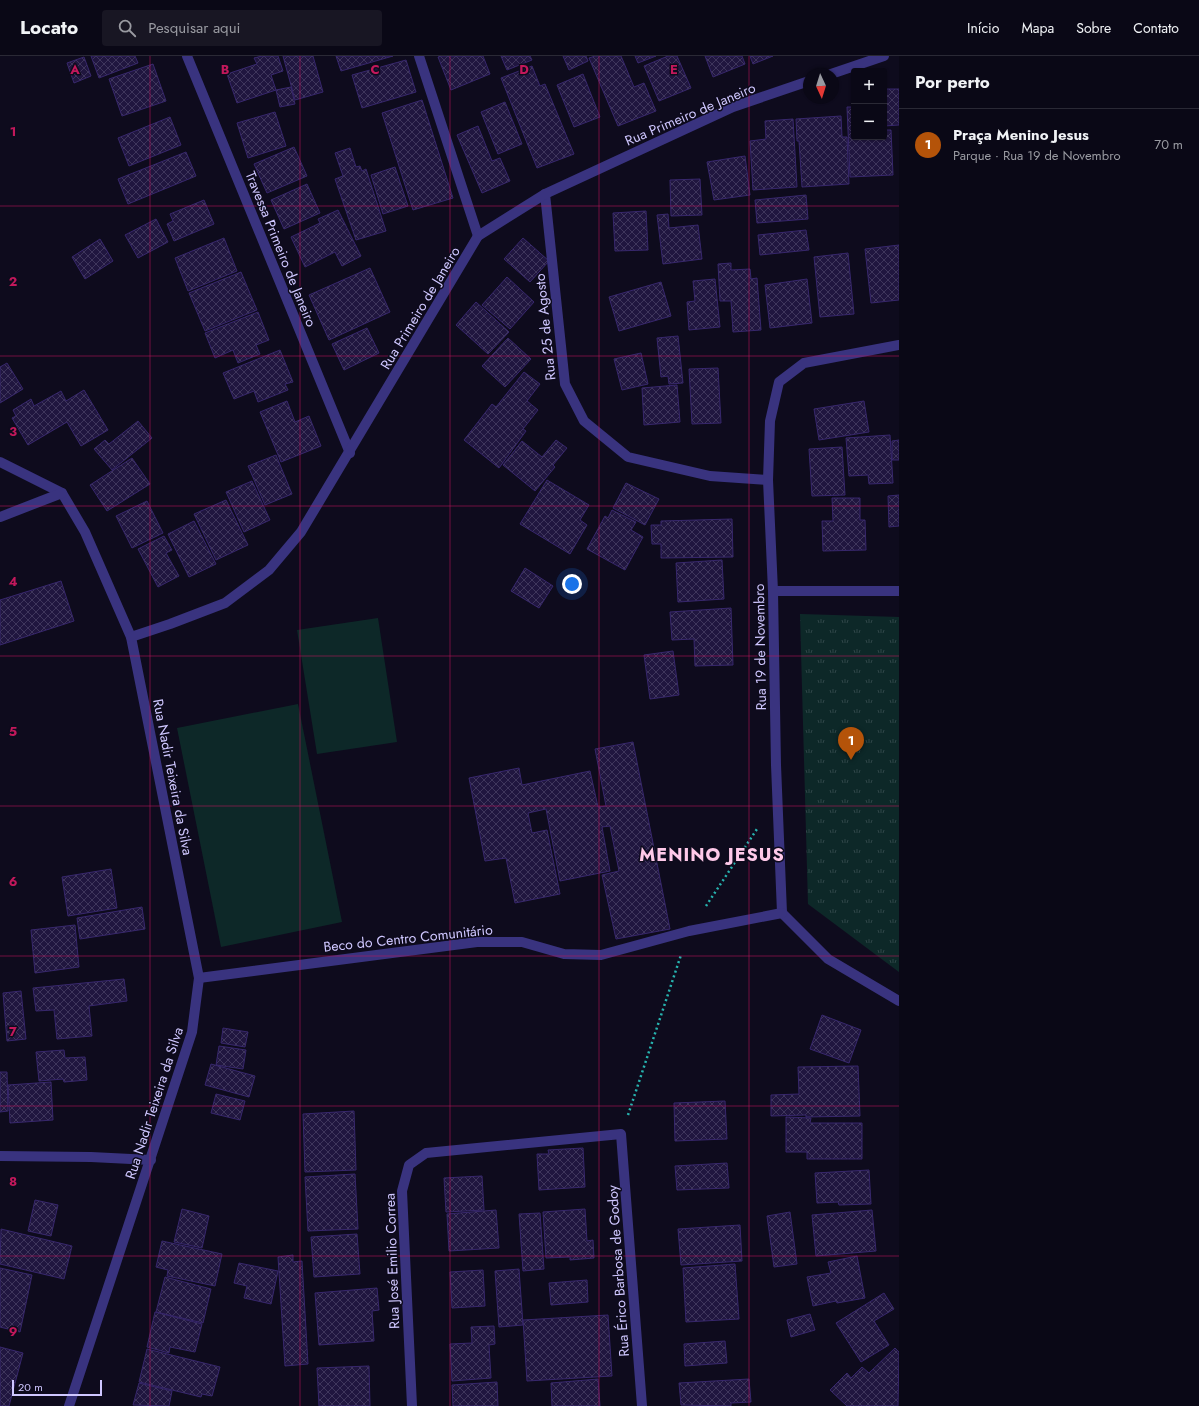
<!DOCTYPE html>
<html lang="pt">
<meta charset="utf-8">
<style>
:root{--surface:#0a0816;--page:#181623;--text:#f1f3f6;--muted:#999aa1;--line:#2a2935;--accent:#b45309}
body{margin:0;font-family:Jost,sans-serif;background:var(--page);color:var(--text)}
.controls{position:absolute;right:12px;top:12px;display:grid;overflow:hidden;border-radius:4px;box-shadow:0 1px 3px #0004}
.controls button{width:36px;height:36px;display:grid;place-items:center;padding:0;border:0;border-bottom:1px solid var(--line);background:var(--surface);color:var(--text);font:20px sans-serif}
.compass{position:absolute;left:803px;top:12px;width:36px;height:36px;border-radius:50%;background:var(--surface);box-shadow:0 1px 3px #0004;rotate:176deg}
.scale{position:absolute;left:12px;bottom:10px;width:90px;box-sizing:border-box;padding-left:4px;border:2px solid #cfc7ff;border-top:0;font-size:11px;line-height:14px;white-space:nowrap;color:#cfc7ff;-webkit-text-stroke:3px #0e0b1d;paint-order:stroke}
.you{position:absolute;left:572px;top:528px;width:14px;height:14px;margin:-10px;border:3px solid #fff;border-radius:50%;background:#1a73e8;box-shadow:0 0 0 6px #1a73e833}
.badge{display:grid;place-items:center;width:26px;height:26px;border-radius:50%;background:var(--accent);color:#fff;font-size:13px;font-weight:700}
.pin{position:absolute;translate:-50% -33px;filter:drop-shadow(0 1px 2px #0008)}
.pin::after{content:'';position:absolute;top:21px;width:14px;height:12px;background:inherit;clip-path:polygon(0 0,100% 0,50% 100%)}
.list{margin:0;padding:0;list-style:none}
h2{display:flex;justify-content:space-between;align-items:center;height:52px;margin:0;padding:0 16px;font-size:17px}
h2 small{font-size:13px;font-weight:400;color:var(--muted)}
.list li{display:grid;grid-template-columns:26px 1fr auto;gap:12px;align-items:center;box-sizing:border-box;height:72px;padding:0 16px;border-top:1px solid var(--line)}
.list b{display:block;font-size:15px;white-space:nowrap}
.list p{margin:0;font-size:13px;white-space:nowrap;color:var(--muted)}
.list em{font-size:13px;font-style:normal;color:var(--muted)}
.icon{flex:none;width:22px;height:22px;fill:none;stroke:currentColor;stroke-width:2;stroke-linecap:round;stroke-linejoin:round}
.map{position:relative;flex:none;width:899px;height:1350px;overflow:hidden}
header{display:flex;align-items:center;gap:24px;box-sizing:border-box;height:56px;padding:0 20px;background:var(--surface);border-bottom:1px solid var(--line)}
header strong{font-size:19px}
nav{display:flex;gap:22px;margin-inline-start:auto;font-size:14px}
.search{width:280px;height:36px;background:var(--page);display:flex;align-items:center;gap:10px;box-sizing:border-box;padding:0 14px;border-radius:4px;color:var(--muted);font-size:15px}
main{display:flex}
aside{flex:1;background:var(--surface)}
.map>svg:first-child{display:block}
.green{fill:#0d2828}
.park{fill:url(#park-tufts)}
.building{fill:url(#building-cross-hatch);stroke:#37276c}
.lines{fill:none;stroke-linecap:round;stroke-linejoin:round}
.path{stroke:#27b3af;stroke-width:2.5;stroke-dasharray:2 3;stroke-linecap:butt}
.minor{stroke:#39337f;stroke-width:10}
.grid{fill:none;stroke:#c2185b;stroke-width:1;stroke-opacity:0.55}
.labels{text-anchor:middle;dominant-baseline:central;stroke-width:3;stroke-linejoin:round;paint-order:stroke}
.street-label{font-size:14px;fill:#cfc7ff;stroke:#0e0b1d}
.district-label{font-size:18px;font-weight:bold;letter-spacing:1px;fill:#ffc9e9;stroke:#0e0b1d}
.grid-label{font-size:13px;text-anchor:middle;font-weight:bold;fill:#c2185b;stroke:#0e0b1d;stroke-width:3;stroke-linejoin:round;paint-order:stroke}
</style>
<header>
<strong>Locato</strong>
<div class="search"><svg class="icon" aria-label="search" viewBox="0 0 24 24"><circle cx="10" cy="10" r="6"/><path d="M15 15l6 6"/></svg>Pesquisar aqui</div>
<nav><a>Início</a><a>Mapa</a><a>Sobre</a><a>Contato</a></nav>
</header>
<main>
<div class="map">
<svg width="899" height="1350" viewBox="0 0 899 1350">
<defs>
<pattern id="park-tufts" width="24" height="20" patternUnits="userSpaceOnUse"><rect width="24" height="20" fill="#0d2828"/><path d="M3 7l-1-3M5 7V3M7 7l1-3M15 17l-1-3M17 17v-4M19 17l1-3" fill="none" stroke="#2f4648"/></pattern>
<pattern id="building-cross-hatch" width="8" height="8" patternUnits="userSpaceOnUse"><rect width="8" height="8" fill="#20163f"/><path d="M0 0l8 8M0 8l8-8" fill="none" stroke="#3f365c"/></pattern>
</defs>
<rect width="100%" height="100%" fill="#0e0b1d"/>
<!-- green -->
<g class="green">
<path d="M378,562L397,686L317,698L297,574Z"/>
<path d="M298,648L342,866L221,891L177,672Z"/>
</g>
<!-- park -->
<path class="park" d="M800,558L899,561V916L808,848Z"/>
<!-- building -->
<g class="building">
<path d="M91,0H135L138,7L99,22Z"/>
<path d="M262,0H278L283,15L271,19L276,34L237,47L227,18L257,8L254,2Z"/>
<path d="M283,0H313L323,36L295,44Z"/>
<path d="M336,0H393L341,15Z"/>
<path d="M441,0H483L490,18L451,34L438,1Z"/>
<path d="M501,0H530L532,4L507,14Z"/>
<path d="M563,0H586L588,5L569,14Z"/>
<path d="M595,0H621L634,31L644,27L656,55L618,70L589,2Z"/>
<path d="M635,0H656L638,7Z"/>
<path d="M668,0H677L691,32L659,45L644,10Z"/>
<path d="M705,0H742L745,8L713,21Z"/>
<path d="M750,0H773L753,8Z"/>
<path d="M84,1L91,20L74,27L67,7Z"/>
<path d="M406,4L416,36L362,52L352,19Z"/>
<path d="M153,8L166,45L122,60L109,23Z"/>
<path d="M532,10L540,30L545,28L574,98L537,112L501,22Z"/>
<path d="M583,18L600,61L574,71L557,29Z"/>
<path d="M291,31L295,48L280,51L276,34Z"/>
<path d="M884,33H899V69L884,70Z"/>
<path d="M422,44L453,142L413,154L382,57Z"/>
<path d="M505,46L522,88L498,98L481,56Z"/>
<path d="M847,51H854V81H884V74H891L893,119L850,121Z"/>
<path d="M275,56L286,90L248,102L237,67Z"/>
<path d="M841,60L842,81H847L849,128L802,131L799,85H797L796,63Z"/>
<path d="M170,61L181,89L129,110L118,82Z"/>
<path d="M793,63L797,131L753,134L750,85L766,83L765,65Z"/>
<path d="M478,70L492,105L500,102L510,125L482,137L457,79Z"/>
<path d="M294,91L307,120L267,137L254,108Z"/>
<path d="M350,92L356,111L360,110L362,115L366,113L386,175L356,184L335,123L343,120L335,97Z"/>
<path d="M186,96L196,120L128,148L118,123Z"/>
<path d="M745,100L750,139L714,144L707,106Z"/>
<path d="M395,111L408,150L383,158L371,119Z"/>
<path d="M700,123L702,159L671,160L670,124Z"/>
<path d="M307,128L320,157L284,173L271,144Z"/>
<path d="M806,139L808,163L757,167L755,144Z"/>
<path d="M204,144L214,168L174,185L167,168L173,165L170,158Z"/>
<path d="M338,154L361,200L342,210L335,196L305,211L291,181L320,167L318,163Z"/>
<path d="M646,155L648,194L615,195L613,157Z"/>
<path d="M668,158L669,172L698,169L702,203L663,208L657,159Z"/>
<path d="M156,163L168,186L138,202L125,179Z"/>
<path d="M806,174L809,194L760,199L758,179Z"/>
<path d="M224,182L237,215L188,235L175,202Z"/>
<path d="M523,182L549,205L530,226L504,203Z"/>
<path d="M100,183L113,205L85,223L72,201Z"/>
<path d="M899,189V244L871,247L865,193Z"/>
<path d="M848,197L854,258L820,261L814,201Z"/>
<path d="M731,207V214L750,213L751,223L757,222L761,274L733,276L731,245H720L718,208Z"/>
<path d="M370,212L390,256L329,284L309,239Z"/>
<path d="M241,216L257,254L205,275L189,237Z"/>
<path d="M507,221L534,246L510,273L482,249Z"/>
<path d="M715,223L720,271L689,274L687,246L695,245L693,225Z"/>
<path d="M807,223L812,267L770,272L765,229Z"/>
<path d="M661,226L671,260L619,275L609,241Z"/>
<path d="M476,246L509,276L488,298L456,269Z"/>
<path d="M258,256L269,284L256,289L260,298L238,307L233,294L215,302L205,277Z"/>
<path d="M367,272L379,297L344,314L332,288Z"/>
<path d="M678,280L683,327L669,328L668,320L661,321L657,282Z"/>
<path d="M508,282L531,303L505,331L482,310Z"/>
<path d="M280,294L293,326L285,328L288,334L258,346L254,335L234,343L223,317Z"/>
<path d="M641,297L648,328L622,334L614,303Z"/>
<path d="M7,307L23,333L0,347V311Z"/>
<path d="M718,312L721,367L692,368L689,313Z"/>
<path d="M524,316L540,328L527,345L538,354L523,373L526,375L499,412L464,384L492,348L496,351Z"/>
<path d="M677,329L680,366L644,369L642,332Z"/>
<path d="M84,334L108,374L81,390L67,366L28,389L12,362L16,360L13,354L31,343L34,350L61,335L66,345Z"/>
<path d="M287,345L295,366L309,360L321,390L281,406L260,356Z"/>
<path d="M864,345L869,376L819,384L814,353Z"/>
<path d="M138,365L152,382L112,414L94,393L105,384L109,388Z"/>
<path d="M890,379L893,427L869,428L868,419L849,420L846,382Z"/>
<path d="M556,384L567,392L553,409L555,411L535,435L503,409L522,385L542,401Z"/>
<path d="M899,384V404H892V385Z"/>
<path d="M842,391L845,439L812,440L809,393Z"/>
<path d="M276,399L292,438L265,449L248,410Z"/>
<path d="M132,402L150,428L107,455L90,429Z"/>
<path d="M547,424L589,449L580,464L587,469L570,498L520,468Z"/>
<path d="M252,425L270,464L244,476L226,436Z"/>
<path d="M626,427L659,443L645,469L613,452Z"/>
<path d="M899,439V470L889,471L888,440Z"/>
<path d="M832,442H860V464H865L866,494L823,495L822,465H833Z"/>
<path d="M226,444L248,489L216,504L194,458Z"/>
<path d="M147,445L163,477L132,492L116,460Z"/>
<path d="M612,454L636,466L631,474L643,481L625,514L587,493L605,460L608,462Z"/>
<path d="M732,463L733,501L661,502V488H652L651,469H661V465Z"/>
<path d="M194,465L216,508L189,521L168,478Z"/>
<path d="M164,480L172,494L166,497L179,520L158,531L138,493Z"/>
<path d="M722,504L724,543L678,546L676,507Z"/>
<path d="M525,512L553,530L539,552L511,535Z"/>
<path d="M61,525L74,565L0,589V544Z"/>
<path d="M731,552L733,609L695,610L694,583L672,584L670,556Z"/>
<path d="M673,595L679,639L650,643L644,599Z"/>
<path d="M633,686L670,873L616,883L602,819L619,815L610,770L602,771L610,815L560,825L546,753L528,757L532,777L547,774L560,838L515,847L506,802L485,805L469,722L519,712L522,729L590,715L598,751L606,750L595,693Z"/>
<path d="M111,813L117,852L68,860L62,821Z"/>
<path d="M142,851L145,873L80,883L77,862Z"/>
<path d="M75,869L79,911L35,917L31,874Z"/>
<path d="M124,923L127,945L89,950L92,980L57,983L54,954L36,955L33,932Z"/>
<path d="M21,935L26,983L7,985L3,937Z"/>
<path d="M822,959L861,974L849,1007L810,993Z"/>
<path d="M223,972L248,976L245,991L221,987Z"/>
<path d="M219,990L246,994L243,1013L216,1009Z"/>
<path d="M64,994L65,1002L85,1001L87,1024L64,1026L63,1023L39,1025L36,996Z"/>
<path d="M211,1008L255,1020L249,1041L205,1029Z"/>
<path d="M858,1010L860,1060L806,1061V1059L771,1060V1039L799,1038L798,1011Z"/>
<path d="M0,1016H7L8,1055L0,1056Z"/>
<path d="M51,1026L53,1064L10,1067L8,1029Z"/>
<path d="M216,1038L245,1045L240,1064L211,1057Z"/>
<path d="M725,1045L727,1083L675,1085L674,1047Z"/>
<path d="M354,1055L356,1114L305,1116L303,1058Z"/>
<path d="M786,1061L811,1062L810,1067H862V1103H807V1096H786Z"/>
<path d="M583,1092L585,1131L539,1134L537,1098H549L548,1094Z"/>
<path d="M727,1107L729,1132L677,1134L675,1110Z"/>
<path d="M869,1114L871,1148L839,1149L838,1146L817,1147L815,1117Z"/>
<path d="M355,1118L358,1173L308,1175L305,1121Z"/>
<path d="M482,1120L484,1154L446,1156L444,1122Z"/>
<path d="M35,1144L58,1149L51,1180L28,1175Z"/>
<path d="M182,1153L209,1160L202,1192L174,1186Z"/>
<path d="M585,1153L587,1185L593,1184L594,1202L570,1204V1201L546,1202L543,1156Z"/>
<path d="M496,1154L499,1192L449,1195L447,1158Z"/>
<path d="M872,1154L876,1195L816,1200L812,1159Z"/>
<path d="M790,1156L797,1208L774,1211L767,1160Z"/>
<path d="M540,1157L544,1213L523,1215L519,1158Z"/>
<path d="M740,1169L742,1205L681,1209L678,1173Z"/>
<path d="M1,1173L72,1190L64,1223L0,1208Z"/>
<path d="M357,1178L360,1218L314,1221L311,1181Z"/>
<path d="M162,1185L222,1198L215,1230L167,1220L168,1214L156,1211Z"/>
<path d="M293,1199V1206L302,1205L308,1308L285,1310L278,1201Z"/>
<path d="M857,1200L865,1242L837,1247L836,1245L813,1250L807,1221L831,1217L828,1206Z"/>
<path d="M239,1207L278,1215L271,1248L244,1242L247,1230L234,1227Z"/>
<path d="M735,1208L739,1263L686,1266L683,1212Z"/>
<path d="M0,1212L32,1219L20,1276L0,1271Z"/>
<path d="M519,1213L523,1269L499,1271L495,1215Z"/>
<path d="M483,1214L485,1250L452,1252L450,1216Z"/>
<path d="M165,1221L211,1233L203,1267L156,1256Z"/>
<path d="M587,1224L588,1246L551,1249L549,1227Z"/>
<path d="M377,1232L379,1254L372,1255L374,1285L319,1289L315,1237Z"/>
<path d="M884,1237L894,1253L874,1265L889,1289L861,1306L836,1267Z"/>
<path d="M155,1256L202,1268L195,1296L170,1291L169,1297L147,1291Z"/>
<path d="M810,1258L815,1274L791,1281L787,1264Z"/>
<path d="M608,1259L612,1320L527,1325L523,1264Z"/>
<path d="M494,1270L495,1288L489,1289L491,1322L452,1325L450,1288L472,1287L471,1271Z"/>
<path d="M725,1285L727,1307L685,1310L684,1288Z"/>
<path d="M0,1291L23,1297L9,1350H0Z"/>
<path d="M895,1292L899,1296L898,1350H847L830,1334L847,1317L851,1322L862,1311L869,1317Z"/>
<path d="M147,1293L220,1311L212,1340L202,1338L201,1341L139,1326Z"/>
<path d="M369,1310L370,1350H319L317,1312Z"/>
<path d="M598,1323L600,1350H552L551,1327Z"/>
<path d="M749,1323L751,1346L731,1347V1350L681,1349L679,1327Z"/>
<path d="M497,1326L498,1350H453L452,1329Z"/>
<path d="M139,1327L172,1335L169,1350L133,1349Z"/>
</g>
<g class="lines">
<!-- path -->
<g class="path">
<path d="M706,850L757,773"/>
<path d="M628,1059L681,899"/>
</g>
<!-- minor -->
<g class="minor">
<path d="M187,0L350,397"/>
<path d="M419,0L478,180"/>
<path d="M831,18L884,0"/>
<path d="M545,138L565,328L584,365L628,401L710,420L768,424"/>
<path d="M0,406L62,437L85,476L131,581L199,922L192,976L69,1350"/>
<path d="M0,461L62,437"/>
<path d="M773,535H899"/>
<path d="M131,581L170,568L225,547L269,514L301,476L478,180L545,138L733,51L809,25"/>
<path d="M782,857L776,709L773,535L768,424L770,365L779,326L804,307L899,289"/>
<path d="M782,857L828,903L899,945"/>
<path d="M199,922L477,886H522L564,898L601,899L689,875L782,857"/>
<path d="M0,1100L91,1101L151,1104"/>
<path d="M412,1350L402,1135L409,1109L426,1097L621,1078L642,1350"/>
</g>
</g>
<!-- grid -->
<path class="grid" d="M150,0V1350M300,0V1350M450,0V1350M599,0V1350M749,0V1350M0,150H899M0,300H899M0,450H899M0,600H899M0,750H899M0,900H899M0,1050H899M0,1200H899"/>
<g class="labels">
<!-- street labels -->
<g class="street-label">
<text transform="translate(690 58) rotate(-23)">Rua Primeiro de Janeiro</text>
<text transform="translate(281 193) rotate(68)">Travessa Primeiro de Janeiro</text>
<text transform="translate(420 252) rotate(-59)">Rua Primeiro de Janeiro</text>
<text transform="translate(545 271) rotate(-96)">Rua 25 de Agosto</text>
<text transform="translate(760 591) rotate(-91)">Rua 19 de Novembro</text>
<text transform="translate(173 721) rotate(79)">Rua Nadir Teixeira da Silva</text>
<text transform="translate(408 882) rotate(-6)">Beco do Centro Comunitário</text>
<text transform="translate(154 1047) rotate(-72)">Rua Nadir Teixeira da Silva</text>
<text transform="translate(392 1205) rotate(-92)">Rua José Emilio Correa</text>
<text transform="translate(618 1215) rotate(-94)">Rua Érico Barbosa de Godoy</text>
</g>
<!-- district labels -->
<g class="district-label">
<text x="712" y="799">MENINO JESUS</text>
</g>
</g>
<g class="grid-label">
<text x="75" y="18">A</text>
<text x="225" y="18">B</text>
<text x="375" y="18">C</text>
<text x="524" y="18">D</text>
<text x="674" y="18">E</text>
<text x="13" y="80">1</text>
<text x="13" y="230">2</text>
<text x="13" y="380">3</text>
<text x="13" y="530">4</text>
<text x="13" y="680">5</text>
<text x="13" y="830">6</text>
<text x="13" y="980">7</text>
<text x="13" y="1130">8</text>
<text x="13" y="1280">9</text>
</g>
</svg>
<div class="controls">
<button>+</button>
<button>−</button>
</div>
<svg class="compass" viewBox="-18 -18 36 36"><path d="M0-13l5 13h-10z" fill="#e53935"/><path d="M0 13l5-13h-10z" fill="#999aa1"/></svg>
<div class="scale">20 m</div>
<div class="you"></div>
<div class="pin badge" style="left:851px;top:704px">1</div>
</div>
<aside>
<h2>Por perto<small></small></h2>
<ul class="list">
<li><span class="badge">1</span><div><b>Praça Menino Jesus</b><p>Parque · Rua 19 de Novembro</p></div><em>70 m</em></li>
</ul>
</aside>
</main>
